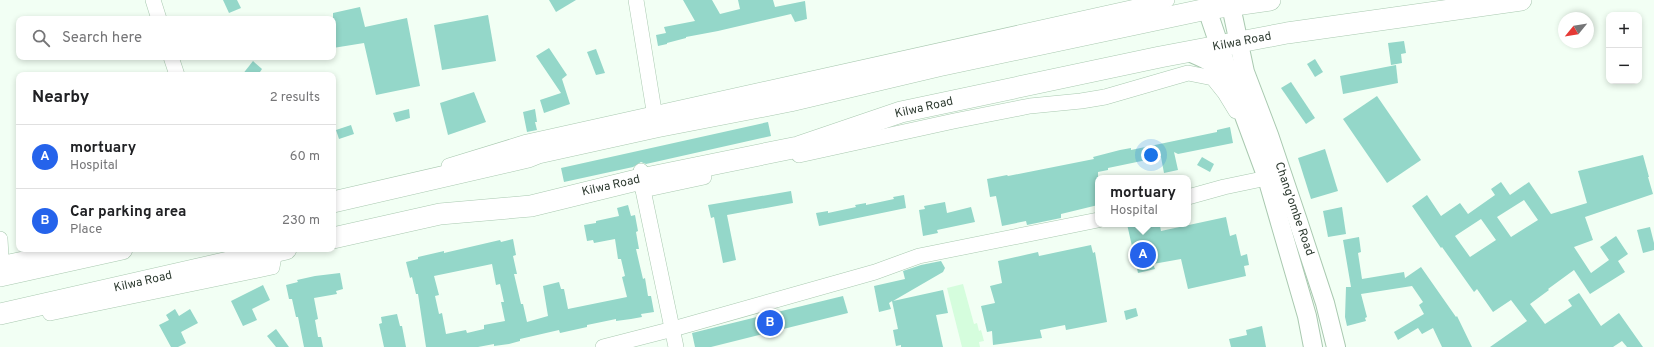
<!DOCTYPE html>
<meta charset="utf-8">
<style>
:root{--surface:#fff;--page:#f6f6f6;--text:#202124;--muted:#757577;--line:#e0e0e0;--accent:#2563eb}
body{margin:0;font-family:Overpass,sans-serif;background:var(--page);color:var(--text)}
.controls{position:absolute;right:12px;top:12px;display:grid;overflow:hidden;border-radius:8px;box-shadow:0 2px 6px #0003}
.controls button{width:36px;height:36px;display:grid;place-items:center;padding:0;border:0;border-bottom:1px solid var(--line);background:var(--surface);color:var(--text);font:20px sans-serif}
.compass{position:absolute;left:1558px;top:12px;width:36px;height:36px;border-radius:50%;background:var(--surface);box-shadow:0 2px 6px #0003;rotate:240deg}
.you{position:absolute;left:1151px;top:155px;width:14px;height:14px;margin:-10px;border:3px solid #fff;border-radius:50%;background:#1a73e8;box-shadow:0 0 0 6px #1a73e833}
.badge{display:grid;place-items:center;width:26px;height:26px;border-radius:50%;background:var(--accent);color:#fff;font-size:13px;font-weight:700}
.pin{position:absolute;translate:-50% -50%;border:2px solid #fff;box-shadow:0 1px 4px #0006}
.popup{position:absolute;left:1095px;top:175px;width:96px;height:52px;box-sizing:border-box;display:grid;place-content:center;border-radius:8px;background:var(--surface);filter:drop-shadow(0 1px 3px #0005);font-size:13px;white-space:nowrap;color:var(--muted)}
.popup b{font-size:15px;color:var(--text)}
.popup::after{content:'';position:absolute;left:50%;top:100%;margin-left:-8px;border:8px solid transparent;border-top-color:var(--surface)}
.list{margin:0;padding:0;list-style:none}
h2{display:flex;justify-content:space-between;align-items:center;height:52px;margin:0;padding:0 16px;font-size:17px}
h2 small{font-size:13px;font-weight:400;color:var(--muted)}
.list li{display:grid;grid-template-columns:26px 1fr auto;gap:12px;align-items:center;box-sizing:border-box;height:64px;padding:0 16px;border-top:1px solid var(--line)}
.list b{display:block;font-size:15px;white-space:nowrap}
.list p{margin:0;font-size:13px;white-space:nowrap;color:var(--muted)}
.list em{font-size:13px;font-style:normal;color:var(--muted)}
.icon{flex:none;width:22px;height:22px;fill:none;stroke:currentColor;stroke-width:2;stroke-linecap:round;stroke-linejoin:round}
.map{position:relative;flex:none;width:1654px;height:347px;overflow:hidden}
.search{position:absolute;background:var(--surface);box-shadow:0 2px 6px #0003;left:16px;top:16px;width:320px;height:44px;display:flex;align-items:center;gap:10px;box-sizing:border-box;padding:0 14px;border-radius:8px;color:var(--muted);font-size:15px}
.panel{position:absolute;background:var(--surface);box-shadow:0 2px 6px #0003;left:16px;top:72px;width:320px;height:180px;border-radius:8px}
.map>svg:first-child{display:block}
.built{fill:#d5fddd}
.building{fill:#94d7c9;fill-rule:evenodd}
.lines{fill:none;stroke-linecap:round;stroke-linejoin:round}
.minor-casing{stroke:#a9c9b0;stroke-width:16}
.major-casing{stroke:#a9c9b0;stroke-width:20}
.highway-casing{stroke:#a9c9b0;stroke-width:22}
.minor{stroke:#fff;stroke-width:15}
.major{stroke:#fff;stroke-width:18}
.highway{stroke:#fff;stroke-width:21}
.labels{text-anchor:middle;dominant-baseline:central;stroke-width:3;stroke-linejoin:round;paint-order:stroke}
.street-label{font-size:12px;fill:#2f3c32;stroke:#fff}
</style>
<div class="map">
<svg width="1654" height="347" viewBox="0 0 1654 347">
<rect width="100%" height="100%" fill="#f2fff4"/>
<!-- built -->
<path class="built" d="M963,284L974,324L977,323L979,331L981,330L984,341L979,342L980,347H962L947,288Z"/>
<!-- building -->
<g class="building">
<path d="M223,0H237L241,8L229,13Z"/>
<path d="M549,0H576L556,12Z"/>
<path d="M683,0H712L720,14L740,9L738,0H773L775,7L805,1L807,19L795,22L791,14L718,31L686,37V38L667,43V44L658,46L656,35L666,33L664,27L695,21Z"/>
<path d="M360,7L365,27L407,18L420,86L376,95L364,43L333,48V13Z"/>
<path d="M488,15L496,61L442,70L434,25Z"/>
<path d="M1404,41L1406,53L1401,54L1402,63L1391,65L1388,43Z"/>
<path d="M549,48L567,75L562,79L570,104L544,113L540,100L561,93L536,56Z"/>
<path d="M596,49L605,73L596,75L587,52Z"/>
<path d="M1315,59L1323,72L1315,77L1307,64Z"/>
<path d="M253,61L262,69L258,75H242Z"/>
<path d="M1396,65L1398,83L1343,94L1340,76Z"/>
<path d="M1291,82L1315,118L1306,124L1281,88Z"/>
<path d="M474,92L486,122L448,135L440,103Z"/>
<path d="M1377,96L1421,160L1387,183L1343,119Z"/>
<path d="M409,109L410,118L396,122L393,113Z"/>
<path d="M535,109L537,122H535L537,130L527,132L523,112Z"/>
<path d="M768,122L771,136L646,164L641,162L633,167L564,182L561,168Z"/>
<path d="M351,125L354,134L339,139L336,130Z"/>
<path d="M1230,127L1233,143L1178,154L1174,152L1178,170L1164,173L1161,157L1108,168V170L1098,172V205L1061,214V218L1027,225L1026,221L1002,226L996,196L990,197L987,179L1007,175L1008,176L1094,159L1093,157L1120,150L1131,148V150L1217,132V130Z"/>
<path d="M1325,149L1338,191L1311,199L1298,158Z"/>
<path d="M1643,155L1649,177H1648L1653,194L1585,217L1593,240L1574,247L1591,273L1609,260L1600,247L1616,236L1628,254L1618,261L1625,272L1590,294L1574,270L1548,289L1549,290L1530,304L1545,324L1572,306L1568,300L1579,293L1601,326L1619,313L1643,347H1627L1622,341L1613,347H1490L1527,321L1511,300L1493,312L1477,289L1474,292L1442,247L1441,248L1412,206L1427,195L1441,216L1460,203L1468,214L1495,195L1491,189L1501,182L1510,195L1529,182L1551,214L1587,203L1578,171ZM1524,200L1538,220L1511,237L1497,217ZM1481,219L1496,240L1470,257L1455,236Z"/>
<path d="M1202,157L1214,164L1210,172L1197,165Z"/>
<path d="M791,191L793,203L727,215L736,260L723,263L714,217L711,218L708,205Z"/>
<path d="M904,195L906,208L819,226L816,213L828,211V213L856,207L855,205L866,203V205L894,199L893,197Z"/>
<path d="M945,202L947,213L971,207L975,222L937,230L938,233L923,236L919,210L925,209L924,206Z"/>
<path d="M628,205L631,216L635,215L638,231L636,232L639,249H636L639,262L643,279L645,278L648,296H651L654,312L641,314L642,317L631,319L616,321V319L587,325V327L560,333L559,330L520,339V341L509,344L494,346V344L478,347H426L418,294H416L412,277L410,278L406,262L418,259V257L444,251V253L500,240L501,242L513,239L516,255L513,256L517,274H514L521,304H523L527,322L548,316L543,286L559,282L561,289H564L568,309L627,297L622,277L625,276L621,259H618L615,239L594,243L593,240L587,241L584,225L596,223V221L619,216L617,208ZM492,264L496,285L500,284L504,302H501L505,321L484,325V329L467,333L466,330L446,334L442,313L439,314L435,296L439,295L434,276Z"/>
<path d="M1342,207L1346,234L1328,237L1323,211Z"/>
<path d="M1226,217L1230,236L1236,234L1241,256L1247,254L1249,265L1244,266L1246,276L1188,289L1181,259L1153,264L1155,269L1138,273L1127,224H1157V227L1160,226L1161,231Z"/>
<path d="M1650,227L1654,243V250L1643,253L1637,230Z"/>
<path d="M1359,237L1361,252L1358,253L1362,279L1404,272L1405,278L1421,267L1456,317L1457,316L1472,347H1442L1433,328L1422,334L1418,328L1398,340L1394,332L1424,314L1419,305L1423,302L1412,286L1361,294L1367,317L1365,318L1366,321L1347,326L1345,317L1346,287H1351L1343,240Z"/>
<path d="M1091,245L1093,253L1095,252L1107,322L1066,330L1065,325L1040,330L1042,338L993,345L992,331L987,332L981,306L995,303L990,286L1002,283L998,261L1038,252L1039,256Z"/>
<path d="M941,261L945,268L943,272L893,301L943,290L948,313L936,315L943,347H901V345L896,346L893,330L898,329L892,301L889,303L891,309L879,312L874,286L905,279L903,271L921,265Z"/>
<path d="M340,273L343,289L336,291L337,294L314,298L318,319L315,320L318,337H321L323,347H304L298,317H296L292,299H289L286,285L298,282L297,280L315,276Z"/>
<path d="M263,285L270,300L252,309L257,320L243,326L231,301Z"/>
<path d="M843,296L848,313L711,347H695L692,333Z"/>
<path d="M1136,308L1138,316L1126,320L1124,311Z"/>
<path d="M175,309L179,316L190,309L198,323L181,332L186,343L178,347H171L159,325L169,320L166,315Z"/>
<path d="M397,314L400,326H402L406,347H384L379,324L382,323L381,317Z"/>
<path d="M1262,326L1266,347H1231L1229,339L1247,335L1246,330Z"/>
<path d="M276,329L289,347H276L267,336Z"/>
</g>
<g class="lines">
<!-- minor casing -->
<g class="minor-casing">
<g id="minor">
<path d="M153,0L159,19"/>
<path d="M636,0L656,123"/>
<path d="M171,57L177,75"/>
<path d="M799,155L954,121L1030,106L1081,101L1105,97L1188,73L1213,78L1225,93L1236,111"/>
<path d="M449,166L527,142L1167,0"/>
<path d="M641,171V179L643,190L704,177"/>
<path d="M643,190L676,347"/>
<path d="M1188,197L1224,187L1267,178"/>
<path d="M0,239L2,274"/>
<path d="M0,264L70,249"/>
<path d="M50,313L272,267L275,251"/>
<path d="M603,347L673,329L875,272L919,256L1098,220"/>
</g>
</g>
<!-- major casing -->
<g class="major-casing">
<g id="major">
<path d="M1231,6L1245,72L1269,135L1298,221L1325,303L1336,347"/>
<path d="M1207,9L1233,86L1267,178L1307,316L1313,347"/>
<path d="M1189,52C1207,60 1215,62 1228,79"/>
</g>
</g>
<!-- highway casing -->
<g class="highway-casing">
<g id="highway">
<path d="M333,202L528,157L538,153L656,127L790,101L938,66L1207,9L1270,0"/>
<path d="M333,238L440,214L531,206L641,179L798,147L901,112L1160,57L1287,33L1521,0"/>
<path d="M0,276L122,249"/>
<path d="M0,314L286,249"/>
</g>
</g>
<!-- minor -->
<use href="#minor" class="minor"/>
<!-- major -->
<use href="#major" class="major"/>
<!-- highway -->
<use href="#highway" class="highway"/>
</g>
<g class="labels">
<!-- street labels -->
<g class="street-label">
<text transform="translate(1242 42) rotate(-11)">Kilwa Road</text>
<text transform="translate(924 108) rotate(-13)">Kilwa Road</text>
<text transform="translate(611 186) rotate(-13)">Kilwa Road</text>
<text transform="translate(1294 209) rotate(71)">Chang'ombe Road</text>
<text transform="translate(143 282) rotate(-13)">Kilwa Road</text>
</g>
</g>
</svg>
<div class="controls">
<button>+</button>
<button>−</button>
</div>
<svg class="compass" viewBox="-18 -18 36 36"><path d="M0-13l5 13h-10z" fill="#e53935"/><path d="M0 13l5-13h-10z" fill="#757577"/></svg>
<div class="you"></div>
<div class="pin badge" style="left:1143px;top:255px">A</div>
<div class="popup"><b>mortuary</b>Hospital</div>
<div class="pin badge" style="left:770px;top:323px">B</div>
<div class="search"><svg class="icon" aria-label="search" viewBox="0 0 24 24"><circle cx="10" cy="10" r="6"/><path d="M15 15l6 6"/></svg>Search here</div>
<section class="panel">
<h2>Nearby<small>2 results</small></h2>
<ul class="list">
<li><span class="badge">A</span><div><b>mortuary</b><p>Hospital</p></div><em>60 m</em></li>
<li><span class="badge">B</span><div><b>Car parking area</b><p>Place</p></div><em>230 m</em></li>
</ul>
</section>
</div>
